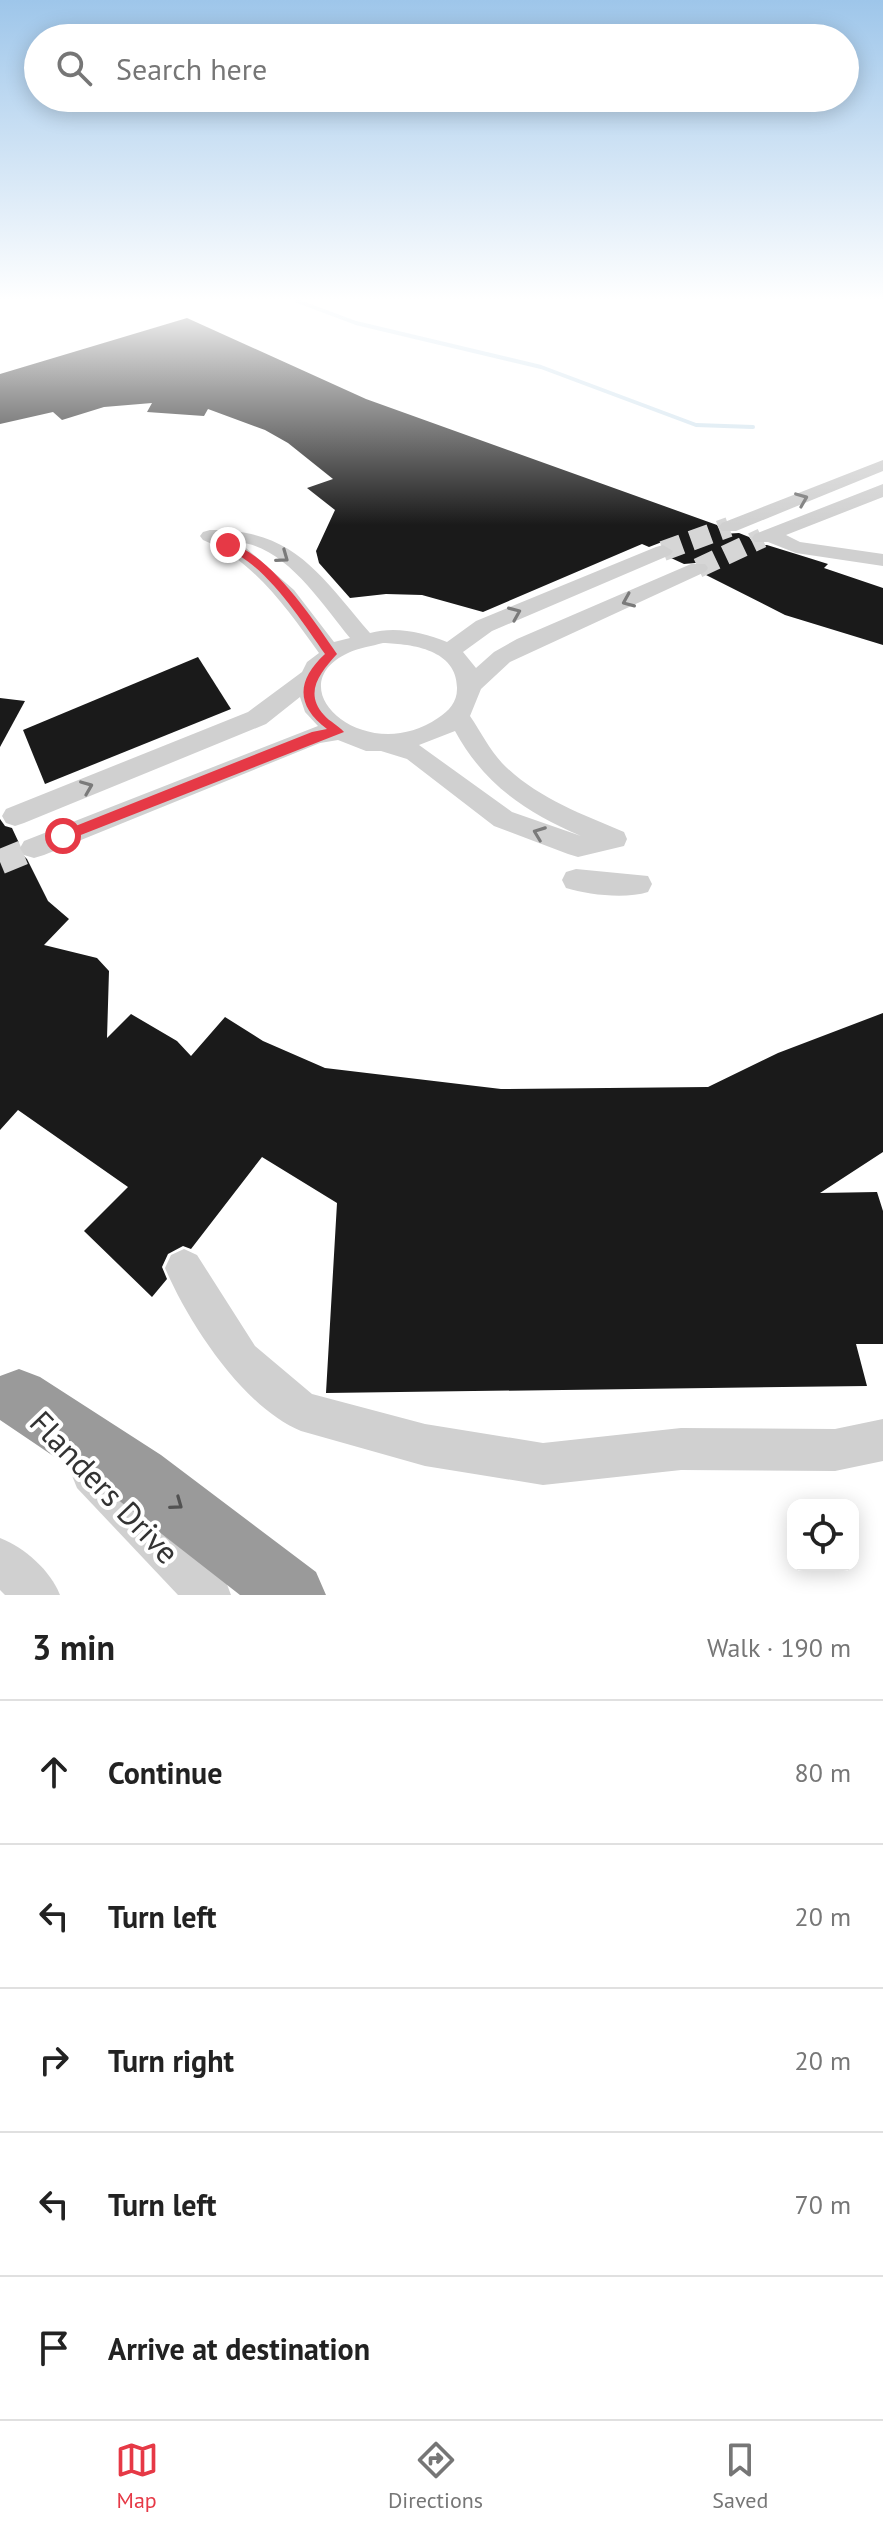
<!DOCTYPE html>
<meta charset="utf-8">
<style>
:root{--surface:#fff;--page:#f2f2f2;--text:#222;--muted:#767676;--line:#e0e0e0;--accent:#e63946}
body{margin:0;font-family:"PT Sans",sans-serif;background:var(--page);color:var(--text)}
.controls{position:absolute;right:24px;bottom:24px;display:grid;overflow:hidden;border-radius:16px;box-shadow:0 4px 20px #0003}
.controls button{width:72px;height:72px;display:grid;place-items:center;padding:0;border:0;border-bottom:2px solid var(--line);background:var(--surface);color:var(--text);font:40px sans-serif}
.stop{position:absolute;width:24px;height:24px;margin:-18px;border:6px solid #e63946;border-radius:50%;background:#fff}
.stop.end{background:#e63946;border-color:#fff;box-shadow:0 2px 8px #0008}
.list{margin:0;padding:0;list-style:none}
h2{display:flex;justify-content:space-between;align-items:center;height:104px;margin:0;padding:0 32px;font-size:34px}
h2 small{font-size:26px;font-weight:400;color:var(--muted)}
.list li{display:grid;grid-template-columns:52px 1fr auto;gap:24px;align-items:center;box-sizing:border-box;height:144px;padding:0 32px;border-top:2px solid var(--line)}
.list b{display:block;font-size:30px;white-space:nowrap}
.list em{font-size:26px;font-style:normal;color:var(--muted)}
.icon{flex:none;width:44px;height:44px;fill:none;stroke:currentColor;stroke-width:2;stroke-linecap:round;stroke-linejoin:round}
.map{position:relative;flex:none;width:883px;height:1595px;overflow:hidden}
.search{position:absolute;background:var(--surface);box-shadow:0 4px 20px #0003;left:24px;right:24px;top:24px;height:88px;display:flex;align-items:center;gap:20px;box-sizing:border-box;padding:0 28px;border-radius:44px;color:var(--muted);font-size:30px}
.sheet{height:824px;background:var(--surface)}
nav{display:flex;justify-content:space-around;align-items:center;box-sizing:border-box;height:112px;border-top:2px solid var(--line);background:var(--surface);font-size:22px;color:var(--muted)}
nav a{display:grid;justify-items:center;gap:4px}
nav .on{color:var(--accent)}
.map>svg:first-child{display:block}
.lines{fill:none;stroke-linecap:round;stroke-linejoin:round}
.stream{stroke:#cfe2ee;stroke-width:4}
.building{fill:#1a1a1a}
.minor-tunnel-far1{stroke:#d6d6d6;stroke-width:20;stroke-dasharray:20 10;stroke-linecap:butt}
.minor-tunnel{stroke:#d6d6d6;stroke-width:25;stroke-dasharray:25 13;stroke-linecap:butt}
.minor{fill:#d0d0d0;fill-rule:evenodd}
.highway{fill:#9a9a9a;fill-rule:evenodd}
.oneway{stroke:#7a7a7a}
.oneway2{stroke:#525252}
.route{fill:#e63946}
.labels{text-anchor:middle;dominant-baseline:central;stroke-width:8;stroke-linejoin:round;paint-order:stroke}
.near-street-label{font-size:32px;fill:#333;stroke:#fff}
</style>
<div class="map">
<svg width="883" height="1595" viewBox="0 0 883 1595">
<rect width="100%" height="100%" fill="#fff"/>
<g class="lines">
<!-- stream -->
<path class="stream" d="M297,301L356,323L541,367L696,425L753,427"/>
</g>
<!-- building -->
<g class="building">
<path d="M187,318L366,399L717,525L722,534L739,533L749,537L755,545H767L809,558L828,564L824,568L883,588V645L785,615L706,575L711,568L707,562L684,564L671,558L676,550L662,542L649,547L642,544L483,612L422,595L386,594L350,598L319,563L316,551L335,510L307,488L333,479L288,443L265,430L208,409L204,416L147,412L152,403L104,407L62,420L53,412L0,424V374Z"/>
<path d="M198,657L231,709L45,784L23,730Z"/>
<path d="M0,698L25,701L0,747Z"/>
<path d="M0,819L5,826L12,828L19,843L17,849L27,859L48,901L69,919L44,945L97,958L109,971L107,1038L131,1014L177,1041L191,1056L225,1017L263,1041L325,1068L501,1089L708,1087L778,1053L883,1013V1152L820,1193L877,1192L883,1211V1344H856L867,1386L326,1393L337,1203L262,1157L191,1249L183,1246L168,1254L162,1267L167,1279L152,1297L84,1231L128,1187L18,1110L0,1130Z"/>
</g>
<g class="lines">
<!-- minor-tunnel-far1 -->
<g class="minor-tunnel-far1">
<path d="M663,551L729,527"/>
<path d="M698,568L762,538"/>
</g>
<!-- minor-tunnel -->
<path class="minor-tunnel" d="M0,862L34,848"/>
<!-- minor -->
<g class="minor">
<path d="M883,460V471L736,531H722L719,527L722,523Z"/>
<path d="M883,484V497L786,535L800,542L883,554V566L796,553L768,542H755L752,538L755,534Z"/>
<path d="M210,530C294,529 320,575 370,633C395,626 423,632 447,642L476,621L656,547L663,545L673,551L670,555L492,631L463,652L476,668L494,652L517,639L691,564H705L708,568L705,572L510,662L481,689L470,716C481,732 489,749 502,763C535,797 581,814 624,832L627,839L624,846L578,857L568,854L494,826L407,759L381,751H366L338,740L320,743L44,855L34,858L24,855L20,848L24,841L318,726L305,712L300,697L266,724L24,823L15,826L6,823L2,816L6,809L248,712L302,672L307,662L319,653C288,610 254,560 203,540L200,536L203,532ZM239,542C287,548 321,603 350,638L334,642L294,590ZM383,643C413,644 458,650 457,689C457,702 449,711 438,718C365,768 275,687 348,653C358,648 372,646 383,643ZM455,731C484,784 525,812 581,836L512,812L419,745Z"/>
<path d="M576,869L648,876L652,884L648,892C626,899 588,895 566,888L562,880L566,872Z"/>
<path d="M184,1249L197,1255L255,1346L312,1394L425,1424L543,1443L681,1428L835,1429L883,1419V1461L835,1471L681,1470L543,1485L425,1466L301,1431C244,1408 189,1324 165,1268L171,1255Z"/>
<path d="M92,1452L107,1458L225,1579L231,1595H178L77,1488L71,1473L77,1458Z"/>
<path d="M0,1538C25,1548 50,1570 60,1595H5L0,1590Z"/>
</g>
<!-- highway -->
<path class="highway" d="M19,1369L40,1377L161,1455L316,1572L326,1595H240L117,1499L0,1420V1376Z"/>
</g>
<!-- one-way arrows -->
<defs><path id="oneway-chevron" d="M-2-3.5L2.5 0L-2 3.5" fill="none" stroke-width="1.6" stroke-linecap="round" stroke-linejoin="round" transform="scale(2)"/></defs>
<g class="oneway">
<use href="#oneway-chevron" transform="translate(802 499) rotate(-22)"/>
<use href="#oneway-chevron" transform="translate(283 557) rotate(36)"/>
<use href="#oneway-chevron" transform="translate(628 601) rotate(157)"/>
<use href="#oneway-chevron" transform="translate(515 613) rotate(-23)"/>
<use href="#oneway-chevron" transform="translate(87 787) rotate(-22)"/>
<use href="#oneway-chevron" transform="translate(539 833) rotate(-159)"/>
</g>
<use class="oneway2" href="#oneway-chevron" transform="translate(177 1504) rotate(36)"/>
<!-- sky -->
<linearGradient id="sky" x2="0" y2="1"><stop stop-color="#9ec6ea"/><stop offset="0.57" stop-color="#fff"/><stop offset="1" stop-color="#fff" stop-opacity="0"/></linearGradient>
<rect width="883" height="525" fill="url(#sky)"/>
<!-- route -->
<path class="route" d="M228,542C271,555 312,618 337,654C321,672 303,692 324,715C330,722 338,725 344,732L68,840H58V833L312,732L327,729C295,705 297,680 325,654C300,619 265,563 224,548V543Z"/>
<g class="labels">
<!-- near-street labels -->
<g class="near-street-label">
<text transform="translate(105 1487) rotate(46)">Flanders Drive</text>
</g>
</g>
</svg>
<div class="controls">
<button><svg class="icon" aria-label="locate" viewBox="0 0 24 24"><circle cx="12" cy="12" r="6"/><path d="M12 2v4M12 18v4M2 12h4M18 12h4"/></svg></button>
</div>
<div class="stop" style="left:63px;top:836px"></div>
<div class="stop end" style="left:228px;top:545px"></div>
<div class="search"><svg class="icon" aria-label="search" viewBox="0 0 24 24"><circle cx="10" cy="10" r="6"/><path d="M15 15l6 6"/></svg>Search here</div>
</div>
<section class="sheet">
<h2>3 min<small>Walk · 190 m</small></h2>
<ul class="list">
<li><svg class="icon" aria-label="ahead" viewBox="0 0 24 24"><path d="M12 20V5M6 11l6-6 6 6"/></svg><div><b>Continue</b></div><em>80 m</em></li>
<li><svg class="icon" aria-label="left" viewBox="0 0 24 24"><path d="M17 20v-9H6M10 6l-5 5 5 5"/></svg><div><b>Turn left</b></div><em>20 m</em></li>
<li><svg class="icon" aria-label="right" viewBox="0 0 24 24"><path d="M7 20v-9h11M14 6l5 5-5 5"/></svg><div><b>Turn right</b></div><em>20 m</em></li>
<li><svg class="icon" aria-label="left" viewBox="0 0 24 24"><path d="M17 20v-9H6M10 6l-5 5 5 5"/></svg><div><b>Turn left</b></div><em>70 m</em></li>
<li><svg class="icon" aria-label="arrive" viewBox="0 0 24 24"><path d="M6 21V4h12l-3 4 3 4H6"/></svg><div><b>Arrive at destination</b></div></li>
</ul>
</section>
<nav>
<a class="on"><svg class="icon" aria-label="map" viewBox="0 0 24 24"><path d="M3 6l6-2 6 2 6-2v14l-6 2-6-2-6 2zM9 4v14M15 6v14"/></svg>Map</a>
<a><svg class="icon" aria-label="directions" viewBox="0 0 24 24"><path d="M12 3l9 9-9 9-9-9zM9 14v-3h6M13 9l2 2-2 2"/></svg>Directions</a>
<a><svg class="icon" aria-label="saved" viewBox="0 0 24 24"><path d="M7 4h10v16l-5-4-5 4z"/></svg>Saved</a>
</nav>
